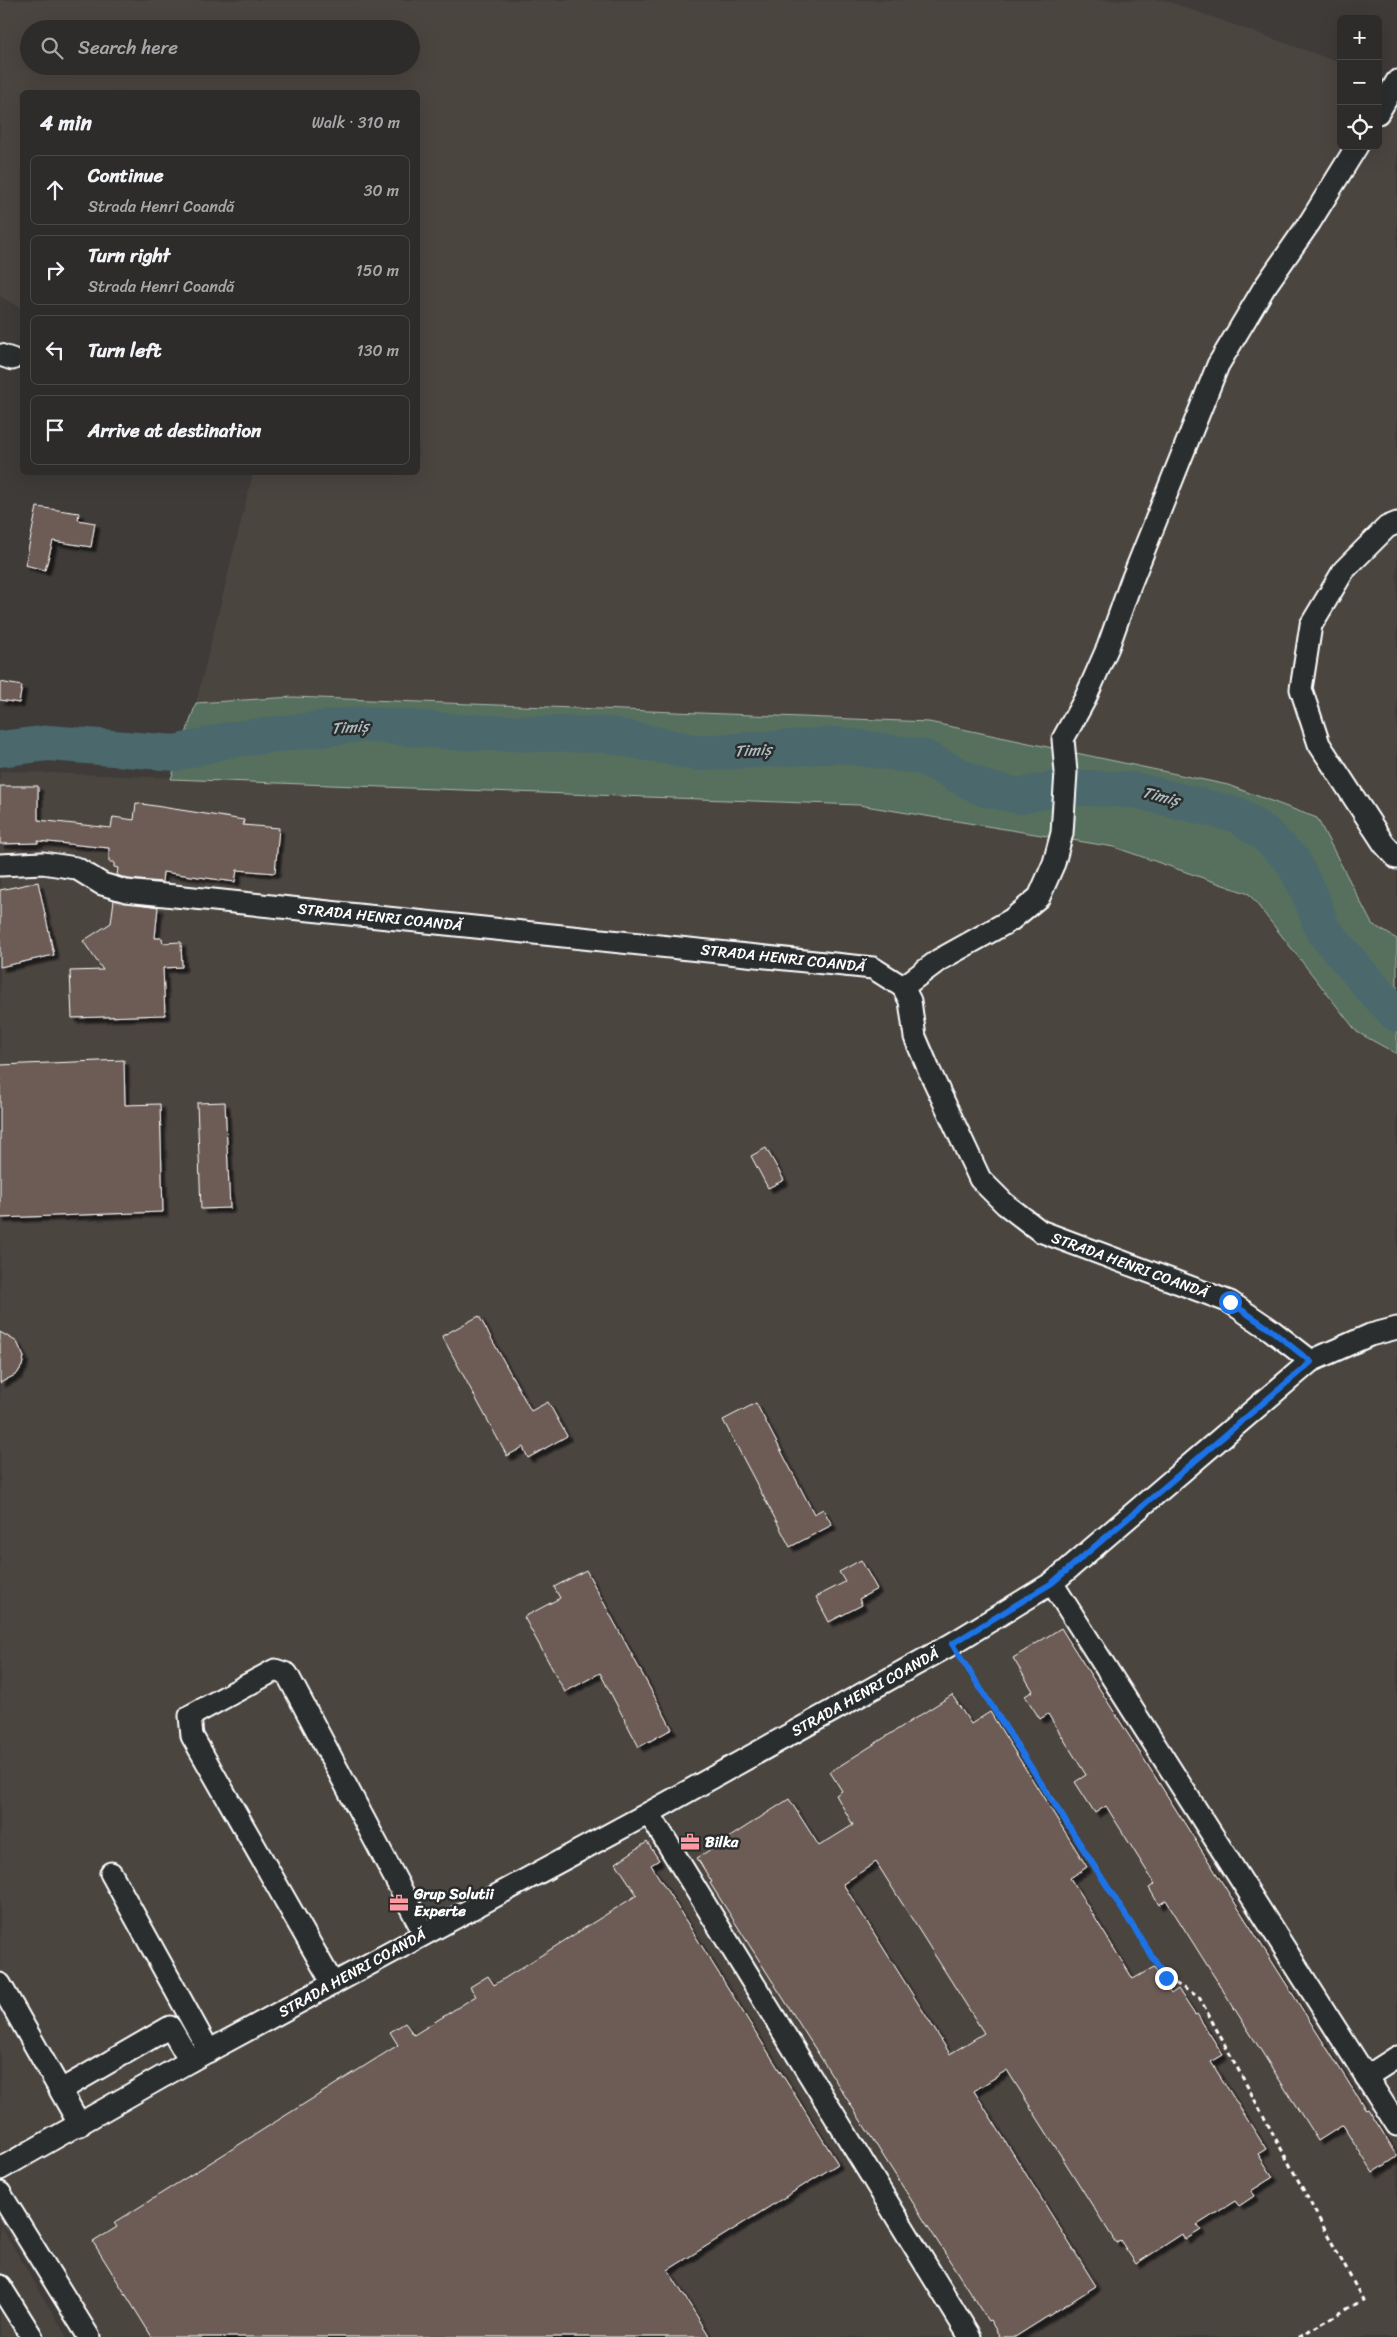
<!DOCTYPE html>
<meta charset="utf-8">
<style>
:root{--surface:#2e2c2b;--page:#3a3837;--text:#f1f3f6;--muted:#a7a7a9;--line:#494847}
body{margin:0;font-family:Sriracha,sans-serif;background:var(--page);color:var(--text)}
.controls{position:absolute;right:15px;top:15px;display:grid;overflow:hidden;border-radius:8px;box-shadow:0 5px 20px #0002}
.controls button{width:45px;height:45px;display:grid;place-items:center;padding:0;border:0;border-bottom:1px solid var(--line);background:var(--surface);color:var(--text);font:25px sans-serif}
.stop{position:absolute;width:15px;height:15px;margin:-11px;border:4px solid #1a73e8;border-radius:50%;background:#fff}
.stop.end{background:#1a73e8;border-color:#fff;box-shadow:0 1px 5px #0008}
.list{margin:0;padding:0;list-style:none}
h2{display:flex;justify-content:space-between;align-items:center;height:65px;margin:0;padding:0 20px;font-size:21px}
h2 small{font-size:16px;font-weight:400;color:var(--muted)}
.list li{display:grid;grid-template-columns:32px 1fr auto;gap:15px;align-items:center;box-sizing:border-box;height:70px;margin:0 10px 10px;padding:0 10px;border:1px solid var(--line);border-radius:8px}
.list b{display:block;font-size:19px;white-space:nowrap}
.list p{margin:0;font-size:16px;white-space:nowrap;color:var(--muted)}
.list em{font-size:16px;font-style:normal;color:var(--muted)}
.icon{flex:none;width:28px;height:28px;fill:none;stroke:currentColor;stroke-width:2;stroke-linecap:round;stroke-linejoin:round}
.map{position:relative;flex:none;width:1397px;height:2337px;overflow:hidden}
.search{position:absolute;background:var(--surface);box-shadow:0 5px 20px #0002;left:20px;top:20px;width:400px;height:55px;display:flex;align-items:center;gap:12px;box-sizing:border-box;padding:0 18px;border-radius:28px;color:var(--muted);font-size:19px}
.panel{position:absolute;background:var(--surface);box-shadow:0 5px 20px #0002;left:20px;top:90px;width:400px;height:385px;border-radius:8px}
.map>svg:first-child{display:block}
.built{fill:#4c4541;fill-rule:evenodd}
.green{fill:#57705d;stroke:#abb8ae}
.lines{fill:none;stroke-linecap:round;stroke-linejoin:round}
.river{stroke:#4b686d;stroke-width:36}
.building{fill:#6c5c54;stroke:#fff;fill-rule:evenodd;filter:url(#shadow)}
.minor-casing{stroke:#fff;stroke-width:25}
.path{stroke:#fff;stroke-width:3;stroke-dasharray:5 4;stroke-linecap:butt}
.minor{stroke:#2a2d2e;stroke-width:21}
.route{stroke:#1a73e8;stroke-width:6}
.labels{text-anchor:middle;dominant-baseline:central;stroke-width:5;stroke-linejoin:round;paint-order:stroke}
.street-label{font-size:15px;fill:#fff;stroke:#2a2d2e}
.poi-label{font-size:15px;font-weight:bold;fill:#fff;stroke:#2a2d2e;text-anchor:start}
.water-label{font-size:16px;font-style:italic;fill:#aebbbd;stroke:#2a2d2e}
</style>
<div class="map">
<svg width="1397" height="2337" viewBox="0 0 1397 2337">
<defs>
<filter id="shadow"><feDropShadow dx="4.5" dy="4.5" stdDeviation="1" flood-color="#0009"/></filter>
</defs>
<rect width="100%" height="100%" fill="#3e3b39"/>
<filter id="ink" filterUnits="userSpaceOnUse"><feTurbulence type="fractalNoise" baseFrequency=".02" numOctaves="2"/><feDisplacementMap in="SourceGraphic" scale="10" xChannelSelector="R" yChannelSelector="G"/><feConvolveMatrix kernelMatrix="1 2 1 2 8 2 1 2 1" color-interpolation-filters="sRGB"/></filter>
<g filter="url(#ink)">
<!-- built -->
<g class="built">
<path d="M0,0H1164L1341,63V146H1378V76L1397,81V939L1372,924L1317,818L1228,785L929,722L293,697L196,703L253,473L418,472V92H22V309L0,296ZM29,29H411V66H29Z"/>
<path d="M0,771L859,805L1114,847L1249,894L1357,1032L1397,1054V2337H76L0,2222Z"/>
<path d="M0,2225L67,2337H0Z"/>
</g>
<!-- green -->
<path class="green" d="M293,697L929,722L1228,785L1317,818L1372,924L1397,939V1054L1357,1032L1249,894L1114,847L859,805L171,779L196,703Z"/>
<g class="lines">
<!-- river -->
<path class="river" d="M0,749L49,743L176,753L228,740L362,724L456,732L609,735L698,753L839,745L923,757L985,789L1021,796L1063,787L1134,790L1237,815L1264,833L1293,861L1312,899L1322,929L1372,988L1397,1014"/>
</g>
<!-- building -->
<g class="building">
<path d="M37,507L79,513L78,520L95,523L91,547L53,541L45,570L25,565Z"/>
<path d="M0,682L22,686L19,703L0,700Z"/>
<path d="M0,786H38V820L111,828L113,817L134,820L136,803L244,820L243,825L279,828L275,873L237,870L235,882L163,872L162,882L128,879L117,875L118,868L114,867V862H109V848L38,841V843L0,844Z"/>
<path d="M38,882L54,955L0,967V890Z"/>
<path d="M114,900L158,907L155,938H162L163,943L181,942L182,967L163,968L165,1015L72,1018L70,971L103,970L83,941L111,923Z"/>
<path d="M124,1060L125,1105L160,1104L163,1212L0,1218V1065Z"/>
<path d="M225,1102L230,1208L201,1209L197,1103Z"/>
<path d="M766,1148L784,1180L768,1188L751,1156Z"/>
<path d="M479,1316L531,1411L548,1402L567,1436L528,1458L523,1447L507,1456L442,1336Z"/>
<path d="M0,1332L17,1342L24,1357L22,1366L17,1374L0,1383Z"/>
<path d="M756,1403L814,1514L823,1509L832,1525L790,1547L723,1420Z"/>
<path d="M861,1560L877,1589L859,1599L862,1605L829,1622L816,1597L845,1582L839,1572Z"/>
<path d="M586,1570L672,1729L639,1747L600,1673L565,1692L524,1617L560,1598L554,1587Z"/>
<path d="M1061,1628L1366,2110L1368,2109L1397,2155V2157L1373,2173L1343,2125L1318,2141L1166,1900L1159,1905L1149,1888L1155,1884L1106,1806L1095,1813L1075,1782L1086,1775L1048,1714L1040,1719L1025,1696L1033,1691L1013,1658Z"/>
<path d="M952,1695L971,1724L990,1712L1087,1867L1070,1878L1133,1979L1154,1967L1171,1994L1178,1989L1195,2015L1197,2014L1223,2055L1211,2062L1266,2149L1258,2154L1273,2177L1251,2191L1254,2196L1239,2206L1235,2201L1197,2225L1201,2230L1185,2240L1182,2234L1136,2264L1120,2240L1116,2243L1007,2070L974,2091L1096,2286L1015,2337H1000L990,2320L988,2321L710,1883L712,1882L697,1858L789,1799L819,1846L853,1825L836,1795L842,1791L830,1772ZM876,1862L984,2033L950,2054L843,1884Z"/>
<path d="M647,1842L659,1860L651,1865L838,2164L668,2270L710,2337H152L93,2242L117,2227L114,2223L398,2045L390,2032L405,2023L414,2035L476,1996L470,1987L488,1976L494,1985L637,1895L616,1863Z"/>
</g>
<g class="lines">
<!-- minor casing -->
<g class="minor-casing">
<g id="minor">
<path d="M1378,113L1397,81"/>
<path d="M0,355L12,359"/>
<path d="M1397,523L1387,527L1344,570L1311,625L1301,689L1319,744L1384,844L1397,858"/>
<path d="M0,865L43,863L76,868L102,884L126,891L873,968L903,987L910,1001L915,1037L929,1070L980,1179L1005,1204L1040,1231L1230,1302L1271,1330L1311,1361"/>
<path d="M903,987L939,960L1011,920L1039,897L1054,863L1062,833L1066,772L1063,739L1085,699L1108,647L1130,585L1218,365L1264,288L1310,222L1357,146"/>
<path d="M1052,1583L1397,2125"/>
<path d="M649,1813L970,2337"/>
<path d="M111,1873L209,2051"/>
<path d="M0,1984L80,2125"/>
<path d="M333,1984L192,1736L190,1716L275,1670L287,1674L424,1933"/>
<path d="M1366,2077L1397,2057"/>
<path d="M61,2090L170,2027L190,2061"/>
<path d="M0,2169L190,2061L649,1813L952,1644L1052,1583L1311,1361L1370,1335L1397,1328"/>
<path d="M0,2193L89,2337"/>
<path d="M0,2286L32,2337"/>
</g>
</g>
<!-- path -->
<path class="path" d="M963,1661L1166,1978L1199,1997L1363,2300L1298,2337"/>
<!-- minor -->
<use href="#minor" class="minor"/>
</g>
</g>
<g class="lines" filter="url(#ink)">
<!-- route -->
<path class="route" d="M1166,1978L952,1644L1052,1583L1311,1362L1271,1330L1230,1302"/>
</g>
<!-- icons -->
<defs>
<g id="office-bare" transform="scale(1.5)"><path d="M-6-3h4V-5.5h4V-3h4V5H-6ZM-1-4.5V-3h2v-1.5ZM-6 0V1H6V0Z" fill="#ff9aa2" stroke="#2a2d2e" stroke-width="2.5" paint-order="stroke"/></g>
</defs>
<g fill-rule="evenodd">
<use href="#office-bare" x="690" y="1842"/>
<use href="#office-bare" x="399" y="1903"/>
</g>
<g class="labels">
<!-- street labels -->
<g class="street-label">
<text transform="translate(380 917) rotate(6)">STRADA HENRI COANDĂ</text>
<text transform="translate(783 958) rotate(6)">STRADA HENRI COANDĂ</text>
<text transform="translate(1130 1265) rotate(20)">STRADA HENRI COANDĂ</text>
<text transform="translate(865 1692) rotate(-29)">STRADA HENRI COANDĂ</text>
<text transform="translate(352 1973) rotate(-29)">STRADA HENRI COANDĂ</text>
</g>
<!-- poi labels -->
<g class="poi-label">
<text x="705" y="1842">Bilka</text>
<text x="414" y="1894">Grup Solutii<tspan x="414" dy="17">Experte</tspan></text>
</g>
<!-- water labels -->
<g class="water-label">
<text transform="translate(350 727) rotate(-4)">Timiș</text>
<text transform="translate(753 750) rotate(-3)">Timiș</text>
<text transform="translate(1161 796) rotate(14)">Timiș</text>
</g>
</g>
</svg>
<div class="controls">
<button>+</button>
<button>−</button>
<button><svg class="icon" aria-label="locate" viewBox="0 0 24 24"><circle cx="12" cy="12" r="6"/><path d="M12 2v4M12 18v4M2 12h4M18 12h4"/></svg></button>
</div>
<div class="stop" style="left:1230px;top:1302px"></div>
<div class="stop end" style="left:1166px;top:1978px"></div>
<div class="search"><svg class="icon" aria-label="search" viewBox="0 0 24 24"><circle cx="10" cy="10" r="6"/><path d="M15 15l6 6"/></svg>Search here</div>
<section class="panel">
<h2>4 min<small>Walk · 310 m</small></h2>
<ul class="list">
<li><svg class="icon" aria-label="ahead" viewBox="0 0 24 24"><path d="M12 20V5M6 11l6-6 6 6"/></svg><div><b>Continue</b><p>Strada Henri Coandă</p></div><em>30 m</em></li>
<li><svg class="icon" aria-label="right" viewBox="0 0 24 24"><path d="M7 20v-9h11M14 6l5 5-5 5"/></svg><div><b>Turn right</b><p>Strada Henri Coandă</p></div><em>150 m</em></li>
<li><svg class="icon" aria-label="left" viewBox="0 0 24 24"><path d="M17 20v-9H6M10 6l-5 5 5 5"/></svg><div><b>Turn left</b></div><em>130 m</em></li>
<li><svg class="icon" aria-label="arrive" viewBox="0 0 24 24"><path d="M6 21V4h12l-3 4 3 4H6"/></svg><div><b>Arrive at destination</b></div></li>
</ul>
</section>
</div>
